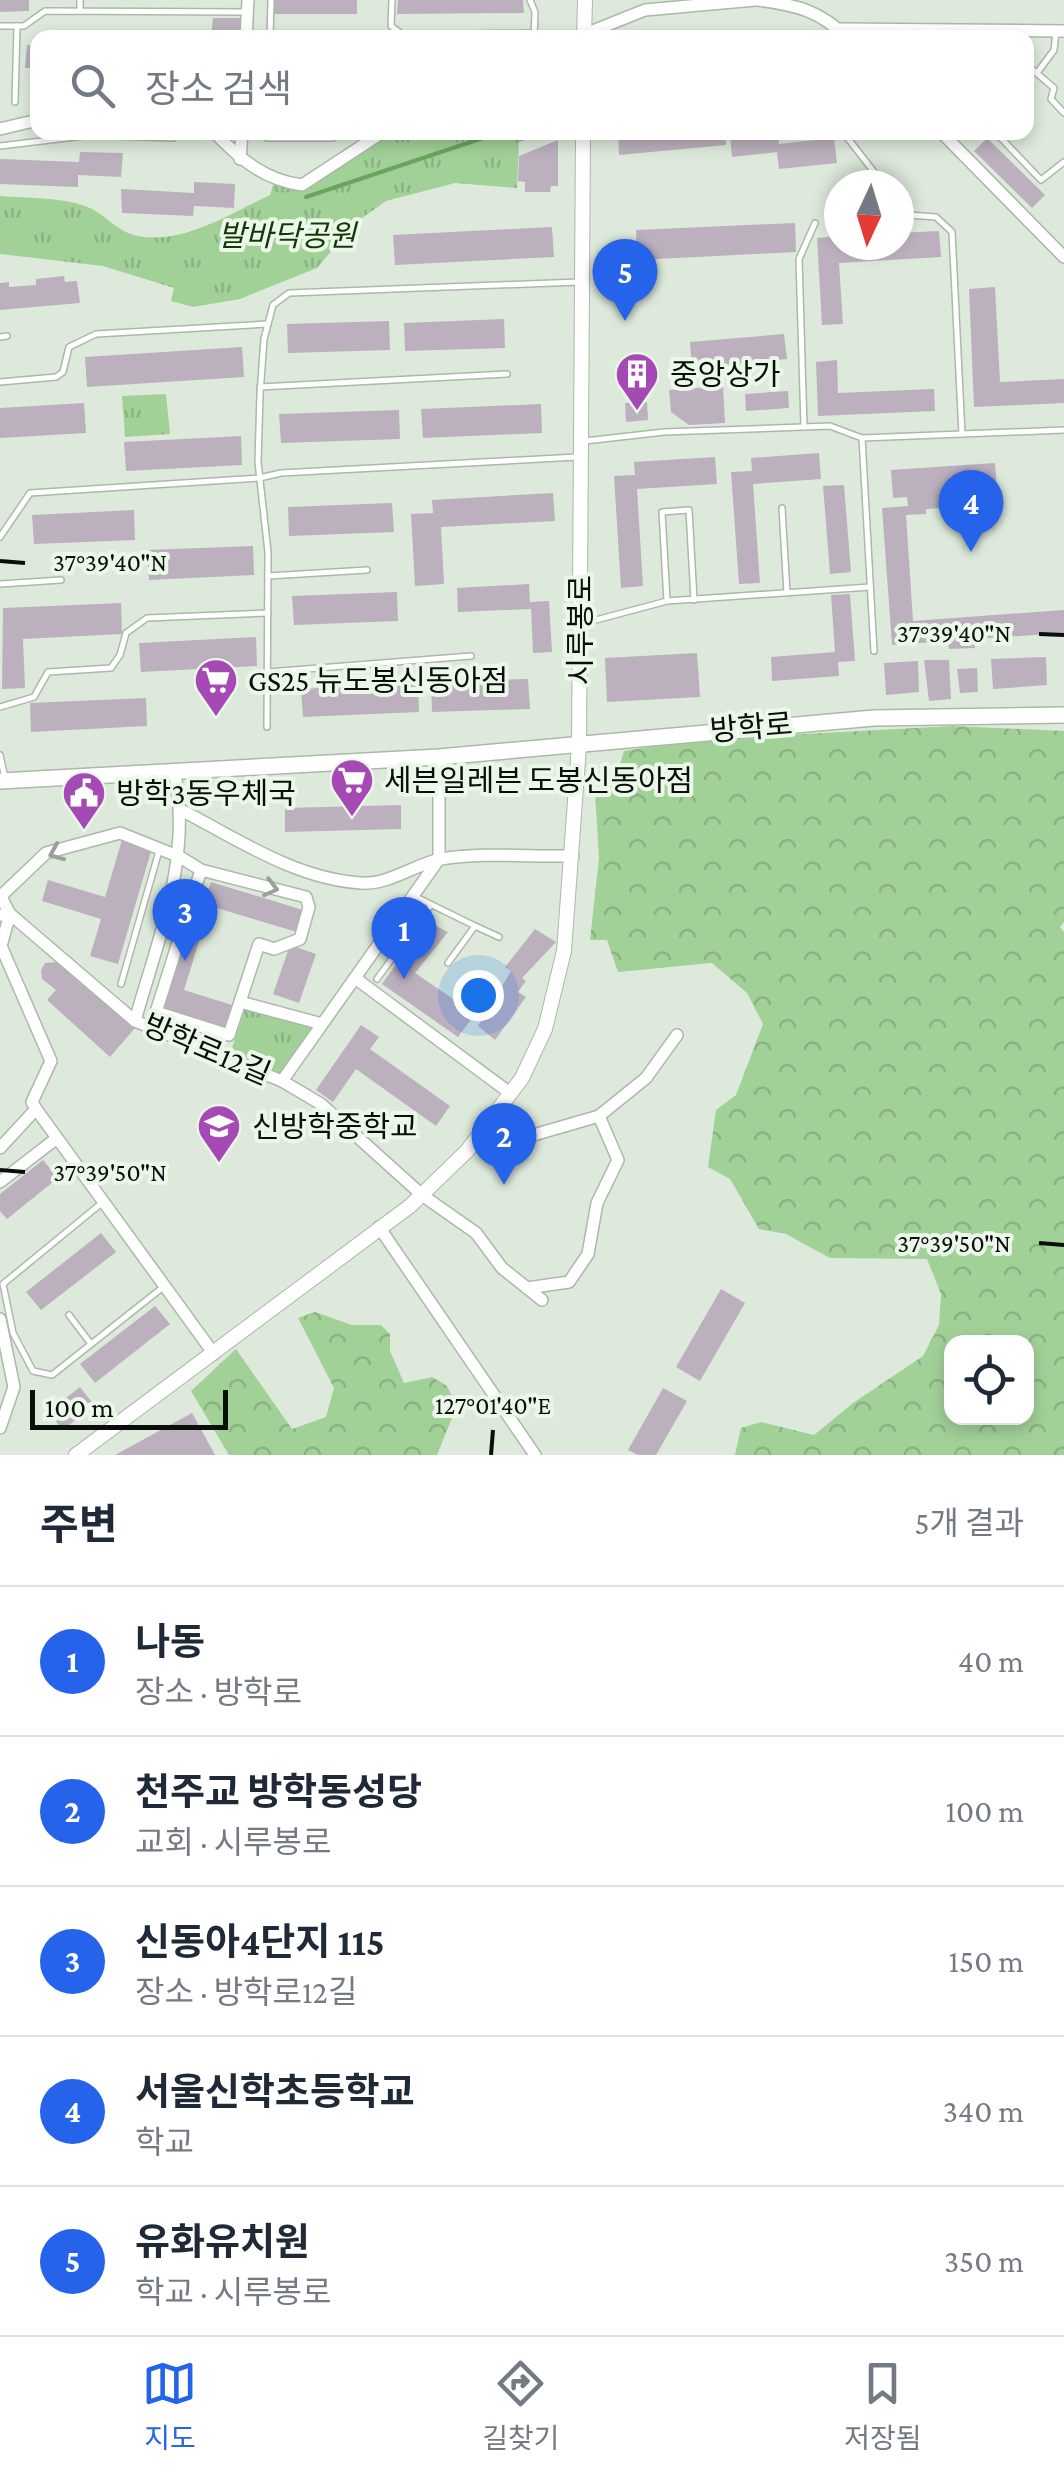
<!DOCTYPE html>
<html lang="ko">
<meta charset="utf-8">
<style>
:root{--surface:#fff;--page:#f2f2f3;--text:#1f2937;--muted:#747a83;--line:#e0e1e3;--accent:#2563eb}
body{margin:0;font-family:"Crimson Pro","Noto Sans KR",serif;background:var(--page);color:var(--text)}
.controls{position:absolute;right:30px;bottom:30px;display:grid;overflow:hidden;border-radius:20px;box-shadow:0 5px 15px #0003}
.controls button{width:90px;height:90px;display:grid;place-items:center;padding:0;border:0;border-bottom:2px solid var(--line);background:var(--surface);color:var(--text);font:50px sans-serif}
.compass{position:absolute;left:824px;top:170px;width:90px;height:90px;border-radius:50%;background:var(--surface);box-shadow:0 5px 15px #0003;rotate:184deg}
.scale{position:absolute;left:30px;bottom:25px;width:198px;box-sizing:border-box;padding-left:10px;border:5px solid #0b0f0b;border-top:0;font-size:28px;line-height:35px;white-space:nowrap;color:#0b0f0b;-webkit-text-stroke:8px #ebf7e8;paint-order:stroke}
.you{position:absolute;left:478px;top:995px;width:35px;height:35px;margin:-25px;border:8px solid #fff;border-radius:50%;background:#1a73e8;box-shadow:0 0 0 15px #1a73e833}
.badge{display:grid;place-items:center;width:65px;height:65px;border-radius:50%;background:var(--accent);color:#fff;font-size:32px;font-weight:700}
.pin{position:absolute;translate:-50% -82px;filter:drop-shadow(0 2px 5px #0008)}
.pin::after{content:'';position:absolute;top:52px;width:35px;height:30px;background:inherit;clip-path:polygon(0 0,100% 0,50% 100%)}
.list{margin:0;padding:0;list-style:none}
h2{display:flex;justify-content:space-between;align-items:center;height:130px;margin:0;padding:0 40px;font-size:42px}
h2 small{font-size:32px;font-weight:400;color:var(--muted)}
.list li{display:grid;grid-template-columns:65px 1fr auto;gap:30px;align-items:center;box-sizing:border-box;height:150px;padding:0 40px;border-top:2px solid var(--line)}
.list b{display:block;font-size:38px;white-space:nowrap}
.list p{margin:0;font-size:32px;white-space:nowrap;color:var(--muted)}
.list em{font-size:32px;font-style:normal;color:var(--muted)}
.icon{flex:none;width:55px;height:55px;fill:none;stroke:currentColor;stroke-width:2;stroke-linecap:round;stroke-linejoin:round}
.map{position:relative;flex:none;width:1064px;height:1455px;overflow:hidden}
.search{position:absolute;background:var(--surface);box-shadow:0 5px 15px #0003;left:30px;right:30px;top:30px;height:110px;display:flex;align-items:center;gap:25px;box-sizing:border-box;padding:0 35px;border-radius:20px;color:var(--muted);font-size:38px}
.sheet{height:880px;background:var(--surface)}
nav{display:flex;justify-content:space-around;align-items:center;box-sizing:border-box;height:140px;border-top:2px solid var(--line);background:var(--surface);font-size:28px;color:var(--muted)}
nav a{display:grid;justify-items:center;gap:5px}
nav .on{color:var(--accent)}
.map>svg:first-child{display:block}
.grass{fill:url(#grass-tufts)}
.forest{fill:url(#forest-crowns);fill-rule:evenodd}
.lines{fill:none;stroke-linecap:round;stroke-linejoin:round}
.stream{stroke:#6aa45e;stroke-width:4}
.building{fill:#bcb0be}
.service-casing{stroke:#acb8aa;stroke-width:8}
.minor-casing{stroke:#acb8aa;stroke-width:14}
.tertiary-casing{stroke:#acb8aa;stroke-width:16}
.secondary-casing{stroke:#acb8aa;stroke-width:18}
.service{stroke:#fff;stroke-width:5}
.minor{stroke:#fff;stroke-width:11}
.tertiary{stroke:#fff;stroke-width:14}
.secondary{stroke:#fff;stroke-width:15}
.oneway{stroke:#9d9f9d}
.ticks{fill:none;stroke:#0b0f0b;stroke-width:4}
.labels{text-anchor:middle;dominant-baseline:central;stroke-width:8;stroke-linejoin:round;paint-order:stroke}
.park-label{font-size:30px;font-style:italic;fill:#113907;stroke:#ebf7e8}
.poi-label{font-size:30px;fill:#0b0f0b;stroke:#ebf7e8;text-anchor:start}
.street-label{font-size:30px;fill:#0b0f0b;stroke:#ebf7e8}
.ticks-label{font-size:25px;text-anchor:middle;fill:#0b0f0b;stroke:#ebf7e8;stroke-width:8;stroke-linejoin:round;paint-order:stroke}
</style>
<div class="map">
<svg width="1064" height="1455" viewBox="0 0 1064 1455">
<defs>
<pattern id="grass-tufts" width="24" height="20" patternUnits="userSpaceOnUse" patternTransform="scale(2.5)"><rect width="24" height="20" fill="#a2d198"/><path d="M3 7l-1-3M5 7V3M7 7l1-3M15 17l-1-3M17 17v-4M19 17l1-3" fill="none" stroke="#8ab282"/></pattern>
<pattern id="forest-crowns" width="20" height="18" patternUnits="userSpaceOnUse" patternTransform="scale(2.5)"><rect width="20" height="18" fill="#a2d198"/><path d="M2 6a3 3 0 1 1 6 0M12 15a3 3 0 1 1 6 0" fill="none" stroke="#8ab282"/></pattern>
</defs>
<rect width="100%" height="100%" fill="#ddeadb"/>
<!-- grass -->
<g class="grass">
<path d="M393,133H451L472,140L485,133H544L519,142L517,188L455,183L386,201L355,223L317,268L240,299L193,307L171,301L174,288L103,266L0,254V196C27,198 60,197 85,206C106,213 114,231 138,236C183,245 231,213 270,195L273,185L303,191Z"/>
<path d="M166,394L170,434L125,437L122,396Z"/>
<path d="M245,1009L314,1028L281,1073L230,1054Z"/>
</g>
<!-- forest -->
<g class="forest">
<path d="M953,726L1064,731V922L1060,927L1064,932V1455H735L741,1428L761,1422L814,1435L853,1403L923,1356L939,1325L941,1294L927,1259L830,1258L786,1234L759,1229L730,1179L708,1167L716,1110L736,1095L763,1024L747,993L712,963L618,972L607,940H590L599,858L595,792L616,777L624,751L695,740ZM952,1342H1026V1418H952Z"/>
<path d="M315,1312L352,1325H381L390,1334V1351L404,1383L432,1377L447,1386L457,1406L437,1455H229L191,1391L236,1349L292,1429L326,1417L334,1388L298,1318Z"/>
</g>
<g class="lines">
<!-- stream -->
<path class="stream" d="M306,197L501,132"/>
</g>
<!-- building -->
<g class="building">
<path d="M0,0H29V11L0,12Z"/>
<path d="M275,0H357V14H274Z"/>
<path d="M398,0H523L524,13L397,14Z"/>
<path d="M213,18H241L240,38H211Z"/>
<path d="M27,45H38V68H25Z"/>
<path d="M618,132H725L726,145L619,155Z"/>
<path d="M778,132L779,144L834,138L837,163L779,169L777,152L732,157L730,135Z"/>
<path d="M987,138L1045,195L1032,208L974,151Z"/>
<path d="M558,140V186H551L550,192H525V182L518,181L519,156Z"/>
<path d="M80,152L123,153L121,177L78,175V187L0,184V159L79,162Z"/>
<path d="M194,182L235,184L234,208L194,206L193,216L122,213L121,189L194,193Z"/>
<path d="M795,223L796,252L637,260L636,230Z"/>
<path d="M552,227L554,257L395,265L393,235Z"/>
<path d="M939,231L941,257L839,263L843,324L822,325L817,238L839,236V245H899V233Z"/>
<path d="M64,276L65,282L77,281L80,303L0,310V283L9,282V287L36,285V279Z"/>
<path d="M995,287L1000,382L1064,379V403L974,407L969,289Z"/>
<path d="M504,319L505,348L405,351L404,323Z"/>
<path d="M389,321L390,350L288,353L287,324Z"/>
<path d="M784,334L787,359L692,368L690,342Z"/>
<path d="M242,347L244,377L87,387L85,357Z"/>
<path d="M837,360L838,393L934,389L935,411L818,416L816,362Z"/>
<path d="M723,386L725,423L689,425L671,412L669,390Z"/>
<path d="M788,391L789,408L746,411L745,394Z"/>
<path d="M647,402L648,420L626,422L625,403Z"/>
<path d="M84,403L86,433L0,438V408Z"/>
<path d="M541,404L542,433L423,438L421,409Z"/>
<path d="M399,410L400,439L281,443L279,414Z"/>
<path d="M241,436L242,465L126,471L124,442Z"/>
<path d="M819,453L821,479L753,484L760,583L739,584L731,472L752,471L751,458Z"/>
<path d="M715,457L717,484L637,489L643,586L621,588L614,476L635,475L634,462Z"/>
<path d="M995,463L998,504L926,509V514L906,515L913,621L1064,610V633L974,639L975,648L949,649L948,641L892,645L882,508L908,506L907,497L893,498L891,470Z"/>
<path d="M844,485L851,572L830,574L823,486Z"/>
<path d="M553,493L555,521L441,527L444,584L415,586L411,514L433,513L432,500Z"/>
<path d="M392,503L394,532L289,536L288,507Z"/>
<path d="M134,510L135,540L34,544L32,515Z"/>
<path d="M253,546L254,575L149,580L147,550Z"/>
<path d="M529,584L530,602L549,601L552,652L533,653L531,609L458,612L457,588Z"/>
<path d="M397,592L398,621L294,625L292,596Z"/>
<path d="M850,594L855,661L838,662L839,676L772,681L771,657L835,652L831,595Z"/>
<path d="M121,603L122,634L23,639L25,688L2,689L3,608Z"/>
<path d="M256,637L257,666L141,672L139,643Z"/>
<path d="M697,653L700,697L607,702L605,658Z"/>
<path d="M1046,657L1047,685L993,689L991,659Z"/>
<path d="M924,660H949L951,699L929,701Z"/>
<path d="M918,661L919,692L886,695L884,663Z"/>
<path d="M977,668L978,692L960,693L957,669Z"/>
<path d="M528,679L530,709L432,712L431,682Z"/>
<path d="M418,683L419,712L303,717L301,689Z"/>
<path d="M146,698L147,726L31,732L30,703Z"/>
<path d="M401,805V829L285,832V808Z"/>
<path d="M122,840L152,848L118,964L90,956L101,919L42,901L48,880L105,897Z"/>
<path d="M211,882L303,910L297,932L210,906L184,990L232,1005L224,1029L163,1008L198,892L207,893Z"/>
<path d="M426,921L448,932L415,973L475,1014L458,1037L382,984Z"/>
<path d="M535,929L556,942L522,978L526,981L518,992L526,997L495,1040L478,1026L511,971L505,967Z"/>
<path d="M290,945L316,954L299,1003L273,994Z"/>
<path d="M57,962L135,1028L110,1057L47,1000L56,990L42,979L41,970L45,963Z"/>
<path d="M361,1025L379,1037L370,1049L450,1106L436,1126L356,1069L333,1102L316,1090Z"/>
<path d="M43,1160L58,1178L7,1219L0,1211V1194Z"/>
<path d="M101,1233L116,1252L41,1310L26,1292Z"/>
<path d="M721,1289L745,1303L700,1381L676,1367Z"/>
<path d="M155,1306L170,1324L95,1383L80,1364Z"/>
<path d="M80,1387L94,1405L63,1430L48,1412Z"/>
<path d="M663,1388L687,1401L656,1455H638L628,1450Z"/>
<path d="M192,1413L215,1455H115Z"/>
</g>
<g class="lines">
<!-- service casing -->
<g class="service-casing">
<g id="service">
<path d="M392,0L391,26L403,35"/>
<path d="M530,0L535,12L534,38"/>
<path d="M80,11V0"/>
<path d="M0,26H24L45,11L245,12"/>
<path d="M403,35L534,33"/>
<path d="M270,38L271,0"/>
<path d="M1026,64L1054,88L1051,99L1064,113"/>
<path d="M1037,73L1054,50L1056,32"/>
<path d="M15,102L17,26"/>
<path d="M267,132V138H333L342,132"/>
<path d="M843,132L884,185"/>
<path d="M998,135L1041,180L1064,162"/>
<path d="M116,136L173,138"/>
<path d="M0,146L117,132"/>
<path d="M899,204L908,215L936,217L952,232L962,434"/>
<path d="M0,337L7,336"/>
<path d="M0,382L56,377L63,372L69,347L96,334L268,324"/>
<path d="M260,387L507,374"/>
<path d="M804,427L799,259L815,223"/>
<path d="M862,438L874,651"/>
<path d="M585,441L664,432L830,426L862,438L1064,430"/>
<path d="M782,508L787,593"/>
<path d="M0,537L30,493L259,478L281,473L577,457"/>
<path d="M268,576L367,570"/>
<path d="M0,584L61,580"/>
<path d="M667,601L662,512L689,510L694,600"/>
<path d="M581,624L667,601L870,587"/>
<path d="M268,672L471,656"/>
<path d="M0,707L34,697L48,672L111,668L120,655L126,633L147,618L268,613"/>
<path d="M267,727L268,552L258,462L260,394L264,339L273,305L289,293L579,282"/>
<path d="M0,755L5,778"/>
<path d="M416,897L475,926L448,963"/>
<path d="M475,926L499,937"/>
<path d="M377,979L431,905"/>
<path d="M121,984L159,851"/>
<path d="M103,1202L3,1284L13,1333L33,1371L52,1375L162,1288"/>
<path d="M69,1315L91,1344"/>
</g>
</g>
<!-- minor casing -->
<g class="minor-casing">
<g id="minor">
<path d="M758,0C795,5 820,10 847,38"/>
<path d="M839,29L1064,31"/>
<path d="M246,38L248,0"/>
<path d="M575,38L645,10L755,0"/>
<path d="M0,129L38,120"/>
<path d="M214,132C240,159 264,180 302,185L383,132"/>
<path d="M941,132L1064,257"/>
<path d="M240,159L242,132"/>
<path d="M183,811C239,840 296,879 361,883C389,885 415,864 441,859C483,852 530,857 573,856"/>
<path d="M0,895L10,914L135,1021L282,1081L321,1104L422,1195L476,1233L502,1268L542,1300"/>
<path d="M1,896L46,853L120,833L180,857L201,870L306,897L309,907L300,939L274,949L259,944L229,1035L156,1012L201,870"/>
<path d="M0,915L10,914L1,946L51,1061L32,1102L36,1109L0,1148"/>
<path d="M355,978L510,1093"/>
<path d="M240,1002L322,1024"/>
<path d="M135,1021C158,938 193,856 174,770"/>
<path d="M282,1081L439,859V757"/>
<path d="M36,1109L214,1354"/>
<path d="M497,1111L530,1136L599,1116L646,1078L677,1035"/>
<path d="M0,1182L57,1138"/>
<path d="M379,1227L535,1455"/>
<path d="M527,1288L569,1282L588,1254L597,1203L618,1160L599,1116"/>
<path d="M0,1319L14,1387L0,1428"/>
</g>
</g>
<!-- tertiary casing -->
<g class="tertiary-casing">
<g id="tertiary">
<path d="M584,38L585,0"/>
<path d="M76,1455L410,1206L467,1151L522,1078L545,1029L564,951L579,746L583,132"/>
</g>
</g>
<!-- secondary casing -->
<g class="secondary-casing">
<path id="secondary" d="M0,781L439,757L874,718L1064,715"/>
</g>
<!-- service -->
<use href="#service" class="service"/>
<!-- minor -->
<use href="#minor" class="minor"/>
<!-- tertiary -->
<use href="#tertiary" class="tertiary"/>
<!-- secondary -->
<use href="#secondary" class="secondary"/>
</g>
<!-- one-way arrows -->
<defs><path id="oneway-chevron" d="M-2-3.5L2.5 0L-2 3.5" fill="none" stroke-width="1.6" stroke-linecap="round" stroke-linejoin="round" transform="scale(2.5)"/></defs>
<g class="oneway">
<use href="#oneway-chevron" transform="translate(56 853) rotate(157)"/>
<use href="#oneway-chevron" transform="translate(271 888) rotate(14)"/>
</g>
<!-- ticks -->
<path class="ticks" d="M0,561L25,563M1039,634L1064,635M0,1170L25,1172M1039,1243L1064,1245M491,1455L493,1430"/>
<!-- icons -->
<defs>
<g id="building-pin" transform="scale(2.25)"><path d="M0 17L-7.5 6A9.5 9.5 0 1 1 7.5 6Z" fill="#a54ab5" stroke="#ebf7e8"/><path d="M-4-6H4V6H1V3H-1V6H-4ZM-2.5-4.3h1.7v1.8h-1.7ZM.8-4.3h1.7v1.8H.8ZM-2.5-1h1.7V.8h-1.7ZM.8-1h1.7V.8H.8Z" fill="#fff"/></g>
<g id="supermarket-pin" transform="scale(2.25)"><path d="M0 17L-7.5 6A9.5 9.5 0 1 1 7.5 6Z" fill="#a54ab5" stroke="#ebf7e8"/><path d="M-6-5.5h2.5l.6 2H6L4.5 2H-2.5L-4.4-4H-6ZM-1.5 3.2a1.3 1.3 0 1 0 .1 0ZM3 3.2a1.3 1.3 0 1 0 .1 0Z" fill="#fff"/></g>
<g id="civic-pin" transform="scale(2.25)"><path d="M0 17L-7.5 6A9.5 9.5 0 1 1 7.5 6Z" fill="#a54ab5" stroke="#ebf7e8"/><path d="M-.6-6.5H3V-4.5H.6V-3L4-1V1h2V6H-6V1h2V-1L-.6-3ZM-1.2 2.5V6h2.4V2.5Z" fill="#fff"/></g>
<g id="school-pin" transform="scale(2.25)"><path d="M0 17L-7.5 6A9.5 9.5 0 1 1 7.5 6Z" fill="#a54ab5" stroke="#ebf7e8"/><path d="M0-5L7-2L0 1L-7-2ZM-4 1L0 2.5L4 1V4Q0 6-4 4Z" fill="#fff"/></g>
</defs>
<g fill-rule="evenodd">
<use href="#building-pin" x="637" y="374"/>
<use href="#supermarket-pin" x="216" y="680"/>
<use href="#supermarket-pin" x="352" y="780"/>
<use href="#civic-pin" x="84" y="793"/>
<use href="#school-pin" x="219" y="1126"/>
</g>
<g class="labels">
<!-- park labels -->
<g class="park-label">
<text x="287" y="235">발바닥공원</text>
</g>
<!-- poi labels -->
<g class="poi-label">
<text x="670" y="374">중앙상가</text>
<text x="248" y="680">GS25 뉴도봉신동아점</text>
<text x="384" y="780">세븐일레븐 도봉신동아점</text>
<text x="116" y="793">방학3동우체국</text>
<text x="252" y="1126">신방학중학교</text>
</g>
<!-- street labels -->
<g class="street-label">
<text transform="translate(580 630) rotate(-90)">시루봉로</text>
<text transform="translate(751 727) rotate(-5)">방학로</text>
<text transform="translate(207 1049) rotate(23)">방학로12길</text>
</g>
</g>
<g class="ticks-label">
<text x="110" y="571">37°39'40"N</text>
<text x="954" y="642">37°39'40"N</text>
<text x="110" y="1181">37°39'50"N</text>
<text x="954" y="1252">37°39'50"N</text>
<text x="493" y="1414">127°01'40"E</text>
</g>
</svg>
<div class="controls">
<button><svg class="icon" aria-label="locate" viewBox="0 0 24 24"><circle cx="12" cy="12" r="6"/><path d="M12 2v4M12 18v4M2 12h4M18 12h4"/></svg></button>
</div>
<svg class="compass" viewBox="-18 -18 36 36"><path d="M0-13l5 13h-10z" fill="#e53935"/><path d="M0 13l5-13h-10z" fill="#747a83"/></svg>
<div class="scale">100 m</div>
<div class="you"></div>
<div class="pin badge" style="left:404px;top:979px">1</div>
<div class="pin badge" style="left:504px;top:1185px">2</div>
<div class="pin badge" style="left:185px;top:961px">3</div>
<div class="pin badge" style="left:971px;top:552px">4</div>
<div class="pin badge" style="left:625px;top:321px">5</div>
<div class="search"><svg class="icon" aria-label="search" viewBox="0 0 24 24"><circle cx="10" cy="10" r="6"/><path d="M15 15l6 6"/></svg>장소 검색</div>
</div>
<section class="sheet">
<h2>주변<small>5개 결과</small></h2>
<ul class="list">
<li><span class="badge">1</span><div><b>나동</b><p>장소 · 방학로</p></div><em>40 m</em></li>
<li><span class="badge">2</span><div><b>천주교 방학동성당</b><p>교회 · 시루봉로</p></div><em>100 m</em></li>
<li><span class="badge">3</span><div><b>신동아4단지 115</b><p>장소 · 방학로12길</p></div><em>150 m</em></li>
<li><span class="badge">4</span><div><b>서울신학초등학교</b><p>학교</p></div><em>340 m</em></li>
<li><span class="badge">5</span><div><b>유화유치원</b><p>학교 · 시루봉로</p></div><em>350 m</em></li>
</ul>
</section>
<nav>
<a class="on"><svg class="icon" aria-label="map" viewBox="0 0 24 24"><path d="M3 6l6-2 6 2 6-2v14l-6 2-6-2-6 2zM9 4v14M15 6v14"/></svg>지도</a>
<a><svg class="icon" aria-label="directions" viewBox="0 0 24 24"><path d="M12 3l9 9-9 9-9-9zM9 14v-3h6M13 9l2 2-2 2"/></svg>길찾기</a>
<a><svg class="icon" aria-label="saved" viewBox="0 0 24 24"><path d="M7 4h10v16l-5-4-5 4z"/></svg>저장됨</a>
</nav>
